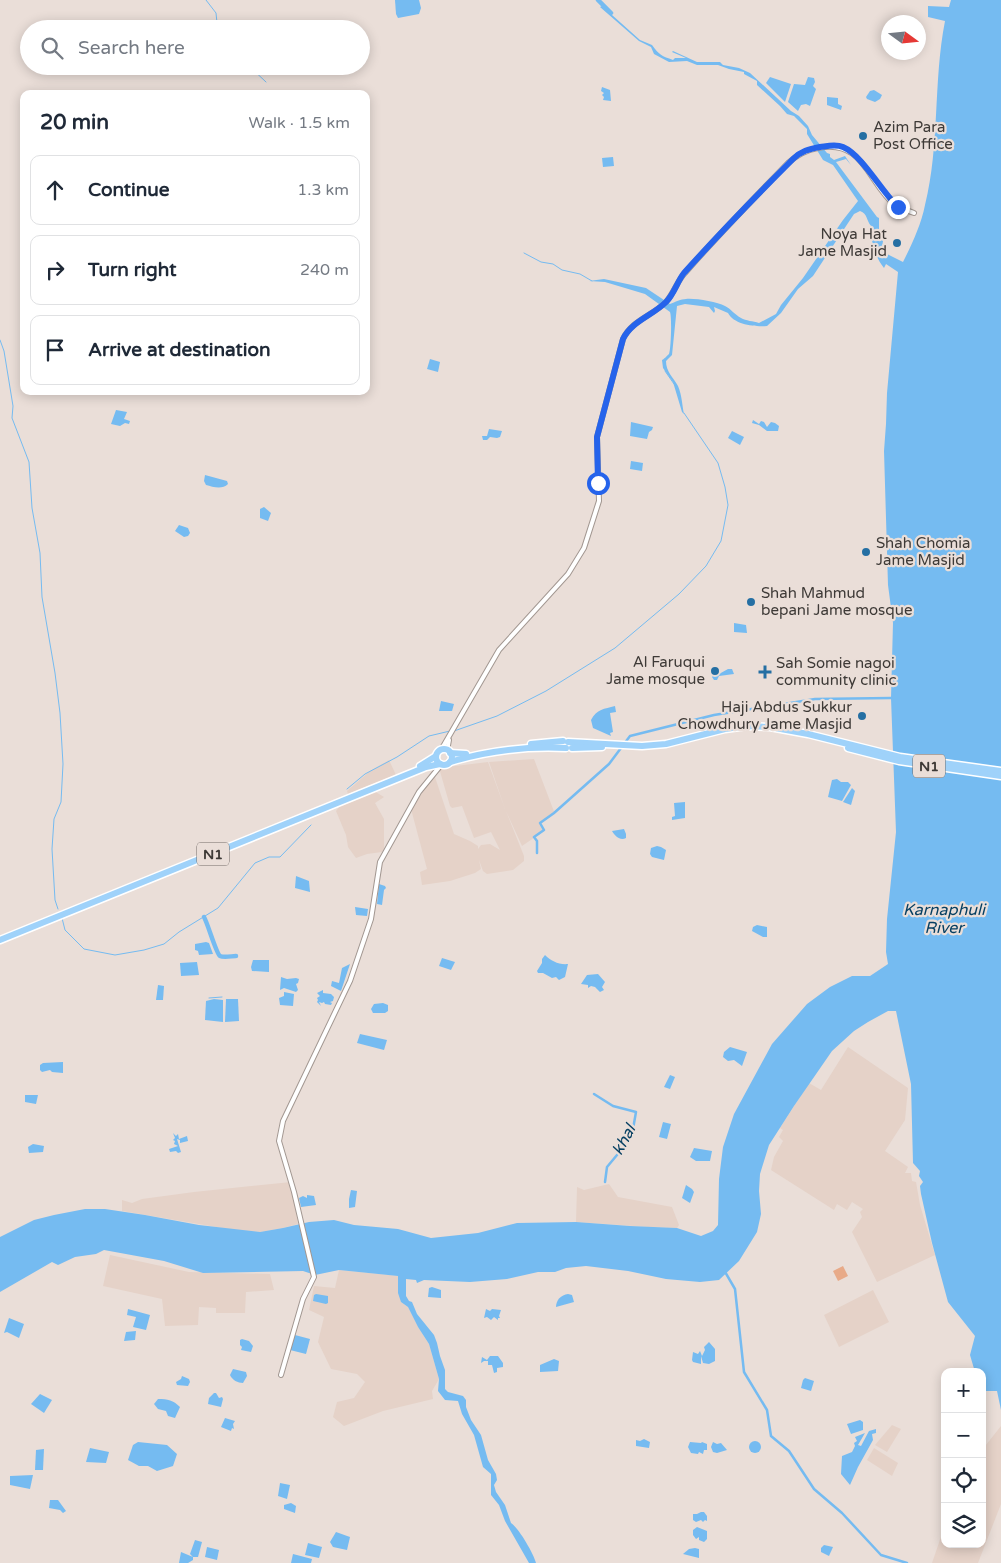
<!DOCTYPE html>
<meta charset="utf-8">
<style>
:root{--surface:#fff;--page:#f2f2f3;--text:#1f2937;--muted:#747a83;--line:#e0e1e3}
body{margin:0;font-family:"Varela Round",sans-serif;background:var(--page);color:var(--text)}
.controls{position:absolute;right:15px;bottom:15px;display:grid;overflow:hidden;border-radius:10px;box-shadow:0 2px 12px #0003}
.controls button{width:45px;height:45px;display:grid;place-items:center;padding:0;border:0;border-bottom:1px solid var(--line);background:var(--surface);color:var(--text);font:25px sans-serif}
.compass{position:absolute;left:881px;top:15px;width:45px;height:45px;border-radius:50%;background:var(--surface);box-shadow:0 2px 12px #0003;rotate:105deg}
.stop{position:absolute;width:15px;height:15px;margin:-11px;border:4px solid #2563eb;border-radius:50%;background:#fff}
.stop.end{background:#2563eb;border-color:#fff;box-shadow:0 1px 5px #0008}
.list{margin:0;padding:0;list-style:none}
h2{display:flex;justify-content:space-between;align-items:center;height:65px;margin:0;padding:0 20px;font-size:21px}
h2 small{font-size:16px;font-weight:400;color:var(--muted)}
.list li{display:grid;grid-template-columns:32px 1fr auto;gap:15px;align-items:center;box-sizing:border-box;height:70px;margin:0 10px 10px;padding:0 10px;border:1px solid var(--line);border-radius:10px}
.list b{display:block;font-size:19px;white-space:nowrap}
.list em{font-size:16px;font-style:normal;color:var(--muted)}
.icon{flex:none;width:28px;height:28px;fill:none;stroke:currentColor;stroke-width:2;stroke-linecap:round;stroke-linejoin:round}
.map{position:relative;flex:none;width:1001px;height:1563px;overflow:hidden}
.search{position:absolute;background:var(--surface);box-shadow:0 2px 12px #0003;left:20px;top:20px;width:350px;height:55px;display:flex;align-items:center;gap:12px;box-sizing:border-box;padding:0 18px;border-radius:28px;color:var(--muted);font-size:19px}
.panel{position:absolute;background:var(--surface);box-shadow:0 2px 12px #0003;left:20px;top:90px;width:350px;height:305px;border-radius:10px}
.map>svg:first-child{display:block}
.built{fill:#e5d2c8}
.green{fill:#e8aa88}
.water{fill:#75bbf1}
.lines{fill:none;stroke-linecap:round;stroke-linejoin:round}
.stream{stroke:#75bbf1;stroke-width:1}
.canal{stroke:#75bbf1;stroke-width:2.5}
.river{stroke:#75bbf1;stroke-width:4.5}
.secondary-casing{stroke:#a29791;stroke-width:6}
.highway-casing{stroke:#fff;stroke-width:9}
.secondary{stroke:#fff;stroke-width:4}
.highway{stroke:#9fd2fa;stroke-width:6}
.route{stroke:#2563eb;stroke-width:6}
.poi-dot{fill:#256fa3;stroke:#eaded8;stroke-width:2}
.labels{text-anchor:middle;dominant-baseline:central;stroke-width:4.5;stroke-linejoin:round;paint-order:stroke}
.shield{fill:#eaded8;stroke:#726b67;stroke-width:1}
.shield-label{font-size:14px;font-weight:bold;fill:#3e3a37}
.poi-label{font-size:15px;fill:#3e3a37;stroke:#eaded8;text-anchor:start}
.water-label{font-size:16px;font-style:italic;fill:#063f62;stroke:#eaded8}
</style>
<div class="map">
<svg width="1001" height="1563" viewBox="0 0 1001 1563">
<rect width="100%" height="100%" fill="#eaded8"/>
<!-- built -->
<g class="built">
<path d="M534,759L555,814L540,824L544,831L522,846L506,811L524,856V861L513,870L487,874L483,871L479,860L481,869L475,873L450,881L422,885L420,872L427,869L411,809L434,774L454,834L470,841L478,846V849L481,845L490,844L500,850L491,832L474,838L462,806L452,808L450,806L439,768L488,762L505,809L489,762Z"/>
<path d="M389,760L396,775L348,794L347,791L370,771Z"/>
<path d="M374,791L384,797L375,803L384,819V849L382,852L367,854L356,858L348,847L346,835L336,811L340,806Z"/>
<path d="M848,1047L908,1088L905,1120L885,1151L908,1167L905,1173H911L912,1181L916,1182L920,1205L935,1255L877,1282L852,1232L862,1217L860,1212L863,1209L852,1202L847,1210L837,1204L834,1210L771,1170L774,1157L783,1141L779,1137L783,1130L780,1128L809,1083L821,1090Z"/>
<path d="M291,1182L298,1224L283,1228L260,1232L234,1230L122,1211V1200L132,1203L142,1199L194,1192Z"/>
<path d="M609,1184L618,1197L672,1207L679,1225L677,1228L648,1227L576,1222L577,1187L584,1190Z"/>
<path d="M110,1255L189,1272L270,1274L274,1290L246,1292L245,1313H216V1308L199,1307L198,1325L165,1326L162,1299L103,1286Z"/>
<path d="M339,1270L399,1276L401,1302L408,1307L418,1327L429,1344L439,1379L432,1391L433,1399L383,1411L344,1426L333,1417L337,1402L354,1398L365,1382L357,1374L331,1369L318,1342L324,1317L309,1310L314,1286L335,1288Z"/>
<path d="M873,1290L889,1322L839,1347L824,1315Z"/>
<path d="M892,1425L901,1429L887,1452L875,1445Z"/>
<path d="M1001,1426V1504L978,1563H932L945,1525V1544H982V1450Z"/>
<path d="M874,1448L898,1463L892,1476L867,1460Z"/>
</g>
<!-- green -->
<path class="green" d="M843,1266L848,1276L838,1281L833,1271Z"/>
<!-- water -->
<g class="water">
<path d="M395,0H419L421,8L419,14L398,18L396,14Z"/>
<path d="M951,0H1001V1410L997,1391H982V1372H975L970,1355L975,1336L948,1302L932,1243L921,1194L920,1186L923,1182L919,1176L920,1171L913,1163L911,1084L896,1011H888L868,1022L854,1031L832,1051L794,1106L769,1145L760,1174L759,1191L761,1214L757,1232L739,1261L719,1280L700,1282L666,1279L628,1271L586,1266L566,1268L555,1272H538L507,1279L470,1282L424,1280L417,1283L416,1280L406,1279V1296L409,1301L412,1302L417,1314L434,1335L437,1343L440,1356L445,1370V1389L448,1392L463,1396L466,1400V1407L471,1420L481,1435L488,1460L496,1474L497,1480L494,1485L496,1492L505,1505L511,1523C518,1527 534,1554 536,1563H529L505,1521L499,1505L491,1495V1474L483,1467L474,1435L462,1414L458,1401L445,1400L438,1391L439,1379L429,1344L418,1327L408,1307L401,1302L398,1293V1276L339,1270L315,1275L303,1271L203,1273L164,1261L104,1250L96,1254L75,1257L58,1265L52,1262L0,1292V1237L34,1220L54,1215L85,1209H105L145,1215L199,1225L260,1232L283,1228L309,1222L334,1220L354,1225L398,1229L431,1238L478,1233L517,1223L576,1222L630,1226L677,1228L701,1236L713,1231L718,1225L719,1179L723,1147L734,1114L772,1044L807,1004L830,987L852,976H870L888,964L886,952L887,919L896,832L891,698L893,623L888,585L884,451L886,424L887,393L898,272L886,264L884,268C875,257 870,240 871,226C866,220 868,214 860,211L854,214L813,276L798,289L781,313L767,326C756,327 734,325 728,313L714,307L715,311L714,313L709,307L685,304L677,306L672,355L666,361C666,372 673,377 678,386C682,395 682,405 684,414L682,412L673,382L663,368L662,360C663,360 668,355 669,354C671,349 672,317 670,312L645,294L605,282L589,281L604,279L646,288L670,304C675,302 681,299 686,299C695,298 717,302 725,306C731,309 734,314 741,318C746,321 753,321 759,323L776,314L781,305L803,278L843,220L858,201L833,165L823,160L807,134V129L794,116L787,114L780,106L757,85V81L744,74V72L729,69L718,65H697L687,61L669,62L654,54L651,47L639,41L600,7L602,6L640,40L652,45C659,55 662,56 673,60L675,58H686L672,52L673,51L697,62H720L723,65L739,68L750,73L791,111L799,116L808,126L812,135L827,153L830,154V157L834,160L845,156L851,165L846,159L836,162L877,217L879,218V235L883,241L882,248L883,252L903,262C912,244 921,225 925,205C940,145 933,82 945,21L928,17V6L949,7Z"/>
<path d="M770,77L791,84L785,102L766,83Z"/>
<path d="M808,77L814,78L815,82L813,86L816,89L810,106L806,104L801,105L798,111L788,102L794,84L805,85Z"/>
<path d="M602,87L610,90L611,101L603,100L604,97L602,95L604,93L601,91Z"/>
<path d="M874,90L882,95L880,99L875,102L867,99L866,97L870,91Z"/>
<path d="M827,97L838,98V104L842,106L841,110L827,105Z"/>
<path d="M613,157L614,166L603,167L602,158Z"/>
<path d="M430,359L440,362L438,372L427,369Z"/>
<path d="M116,410L127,412L124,419L130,421L129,424L125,423L120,426L111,424Z"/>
<path d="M753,420L759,424L761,421L764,422L767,427L771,422L775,423L779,426L778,431H767L759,425L752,423Z"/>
<path d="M631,422L653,427L652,430L649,432L647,439L630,436Z"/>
<path d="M489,429L502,431L500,437L497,438L490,437L487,440H483L482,436H487Z"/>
<path d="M732,431L744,437L740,445L728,438Z"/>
<path d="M631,461L643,463L642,471L630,469Z"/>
<path d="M205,475L227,481L228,484C222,490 213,487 206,485L204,481Z"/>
<path d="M264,507L271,513L268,521L260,518V509Z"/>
<path d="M179,525L188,528L190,533L188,536L184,537L175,531Z"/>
<path d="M734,623L746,625L747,633L734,632Z"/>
<path d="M728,669H732L734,674L719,676L717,680H714L712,677L714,673L719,674Z"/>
<path d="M441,701L454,704L452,711H439Z"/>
<path d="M615,706L616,712L610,713L613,732L610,733L611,736L593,728L591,720C597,709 604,709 615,706Z"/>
<path d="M837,779L841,782H848L851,785L842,801L828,797L832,780Z"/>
<path d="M852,788L855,791L851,805L843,802Z"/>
<path d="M685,802V818L672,820V817L675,816L674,803Z"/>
<path d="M624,829L626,834V838C620,841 615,836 612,831Z"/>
<path d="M657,846L661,847L666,850L664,860L652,857L650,854L651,848Z"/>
<path d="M296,876L309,881L310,892L295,888Z"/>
<path d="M379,884L385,886L386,888L384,890L382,905L377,904Z"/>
<path d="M355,907L368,909L367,916L356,915Z"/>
<path d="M757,925L767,927V937H763L752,931L753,927Z"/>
<path d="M206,942L209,943L213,954L199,955L198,951L195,950V944Z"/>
<path d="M545,955C551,961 559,965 568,964L565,977L559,980L556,977L552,978L543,973H538L537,971L542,963V959Z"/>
<path d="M442,958L455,962L451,970L439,966Z"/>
<path d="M253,960H269V972L252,971L251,967Z"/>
<path d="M197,962L199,975L181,976L180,963Z"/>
<path d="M350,964L341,991L331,986L332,981L339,983L342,968Z"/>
<path d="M598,974L605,982L602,987L604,990L600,992L595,987L591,986L588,988V985L581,984L587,975Z"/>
<path d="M281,977L287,979L296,978L299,979L298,983L296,984L298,990L296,992L284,988L280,990Z"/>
<path d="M158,985L164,986L163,1000H156Z"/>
<path d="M323,990V993L331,994L334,997L333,1001L330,1002L332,1003L331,1005L325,1004L324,1002L322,1003L319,1002L321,1006L317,1002L318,1000L317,998L320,996L317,993Z"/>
<path d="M284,992L294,994L293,1006L280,1005L279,998L284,996Z"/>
<path d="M214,999L223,1000V1022L205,1020L206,1001Z"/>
<path d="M226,999H238L239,1021L225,1022Z"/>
<path d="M383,1003L388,1005V1011L385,1013H373L371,1009L374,1004Z"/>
<path d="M360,1034L387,1040L384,1050L357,1043Z"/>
<path d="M730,1047L747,1052L742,1066L734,1060L728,1061L723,1057L724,1052Z"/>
<path d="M63,1062V1073L52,1072L50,1070L42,1072L40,1070V1065L43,1063Z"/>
<path d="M670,1075L675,1077L670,1089L664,1087Z"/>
<path d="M25,1095H38L36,1104L25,1102Z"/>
<path d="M663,1122L671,1124L667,1139L659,1137Z"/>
<path d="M173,1133L176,1136L178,1134L179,1139L187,1136L188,1141L180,1143V1140L177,1139L181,1152L178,1153L176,1151L170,1152L169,1149L178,1146L174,1144L175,1141L173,1140L175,1138Z"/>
<path d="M33,1144L44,1146L43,1152L29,1153L28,1147Z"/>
<path d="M694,1148L712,1151L710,1161H696L690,1157Z"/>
<path d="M686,1185L692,1189L694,1192L690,1203L682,1198Z"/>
<path d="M351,1190L357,1191L355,1207L349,1208V1199Z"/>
<path d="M307,1195L314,1196L316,1205L301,1207L299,1198L303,1196L307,1198Z"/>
<path d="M432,1287L441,1290V1298L428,1297L429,1288Z"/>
<path d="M316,1294L328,1296V1303L326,1304L313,1301L314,1295Z"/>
<path d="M568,1294L572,1295L574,1302L556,1307C556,1300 561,1295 568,1294Z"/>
<path d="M128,1309L150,1315L146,1330L133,1327L136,1317L127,1315Z"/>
<path d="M486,1309L490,1311L492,1309L501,1310L499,1316L500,1318H498V1320L494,1317L491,1320L487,1317L484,1318Z"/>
<path d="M9,1318L24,1324L19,1338L7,1332L4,1333Z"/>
<path d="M136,1331L135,1340L124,1341L126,1332Z"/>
<path d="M295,1335L310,1339L306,1354L290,1350Z"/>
<path d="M242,1339L249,1341L253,1346L251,1352L241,1350L242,1347L240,1345V1340Z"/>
<path d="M709,1342L715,1349V1361L709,1364L703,1363L701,1356V1364L693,1362L692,1360L693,1352L698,1354L700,1351L702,1356L705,1350L704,1347Z"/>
<path d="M490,1356H498L503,1363V1367L497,1368V1372L494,1373L492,1365H488V1361H484L481,1363L482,1357L487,1360Z"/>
<path d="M554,1359L559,1361L558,1371L540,1372V1365Z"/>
<path d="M233,1369L246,1372L247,1376L243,1383C238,1383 232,1380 230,1375Z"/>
<path d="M182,1376L189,1379L190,1382L188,1386L177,1385L176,1382L181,1379Z"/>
<path d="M805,1378L814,1381L811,1391L801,1388L803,1380Z"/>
<path d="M214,1393H216L219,1398L222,1397L223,1399L221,1407L208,1404L209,1398Z"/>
<path d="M40,1394L52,1400L44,1413L31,1404Z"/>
<path d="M158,1399C168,1399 173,1400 180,1407L175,1418L168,1416L166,1411L158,1409L154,1404Z"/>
<path d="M225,1418L235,1421L233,1424L234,1429L232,1428L231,1431L221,1427Z"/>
<path d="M860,1420L863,1422V1430L851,1434L847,1424Z"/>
<path d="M876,1429V1433L872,1434L873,1440L858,1467L850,1485L841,1474L842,1456L852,1452L855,1446L854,1443L857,1441L855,1437L865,1433L858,1445L861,1446L869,1431Z"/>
<path d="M644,1439L650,1442L649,1448L636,1446V1440L640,1441Z"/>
<circle cx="755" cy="1447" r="6"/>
<path d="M138,1442L167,1445L177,1454L173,1466L157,1471L148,1466H139L128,1460L133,1445Z"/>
<path d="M690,1442L701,1443L702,1442L707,1444V1450H704L703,1454L699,1452L698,1454L691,1453L688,1447Z"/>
<path d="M713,1442L717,1444L721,1443L727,1450L717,1453L713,1452L711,1447Z"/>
<path d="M90,1448L109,1452L106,1463L86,1462Z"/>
<path d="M44,1449L43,1470H35L36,1450Z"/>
<path d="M33,1475L30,1489L10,1485V1476Z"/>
<path d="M280,1483L290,1485L287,1499L278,1496Z"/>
<path d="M50,1500H58L66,1511L63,1513L60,1510L49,1508Z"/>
<path d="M291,1503L296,1506L295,1513L284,1509V1505Z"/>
<path d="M701,1512H704L707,1516V1521L705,1520L703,1522L701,1520L696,1522L693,1520V1514H697Z"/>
<path d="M697,1527L707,1531V1539L704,1542L699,1540V1537L696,1539L693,1535V1530Z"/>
<path d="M336,1532L350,1537L347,1550L333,1547L330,1542Z"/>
<path d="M195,1540L202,1542L198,1557H193V1560L188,1563H179L181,1552L193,1557L190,1554Z"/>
<path d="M308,1543L322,1547L319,1558L305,1555Z"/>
<path d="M824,1545L833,1547L829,1556L821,1552V1548Z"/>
<path d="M207,1547L219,1550L217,1560L205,1557Z"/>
<path d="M695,1548L699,1549V1558L683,1554L689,1549Z"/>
<path d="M293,1554L312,1559L311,1563H291Z"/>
</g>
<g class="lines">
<!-- stream -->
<g class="stream">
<path d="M206,0L216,13L217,23L221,29"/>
<path d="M249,66L266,82"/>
<path d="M524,253L541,262L553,264L562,270L580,274L592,281"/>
<path d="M0,340L4,351L13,406L12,418L29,462L32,508L40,553L42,597L55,673L60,713L63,764L61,802L54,819L52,849L55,900L58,909"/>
<path d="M665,371L674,384"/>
<path d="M454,731L497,716L546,691L615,648L679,594L706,566L721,541L728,505L725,487L718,463L684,413"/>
<path d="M347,789L365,774L397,757L429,736L450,731"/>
<path d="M62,918L65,930L84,949L115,955L144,950L164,944L179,932L218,908L255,863L269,857H280L311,825"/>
<path d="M209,998L222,997"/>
</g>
<!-- canal -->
<g class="canal">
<path d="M537,853V841L534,837L544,830L540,823L554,813L609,764L630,736L714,715L815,699L891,698"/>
<path d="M594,1094L613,1106L636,1112L633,1129L627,1136L622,1149L607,1167L605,1182"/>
<path d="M724,1270L735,1289L744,1372L767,1410L771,1436L789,1451L814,1489L842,1513L881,1555L907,1563"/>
</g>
<!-- river -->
<g class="river">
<path d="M598,0L611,13"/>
<path d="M204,917C208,924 216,953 220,956C224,958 232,956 236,956"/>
</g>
<!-- secondary casing -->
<g class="secondary-casing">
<g id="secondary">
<path d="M441,750L499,650L568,574L584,548L599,501L597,437L623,339C632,320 652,316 666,302C674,293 677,281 685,273C718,235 753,199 788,163C798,154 806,150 818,148C864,138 868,184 896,206C901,209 909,211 914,213"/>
<path d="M447,751L449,740"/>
<path d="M281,1375L303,1299L314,1277L294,1192L279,1141L283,1121L350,981L371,919L380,862L419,792L441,765"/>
</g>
</g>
<!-- highway casing -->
<g class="highway-casing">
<g id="highway">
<path d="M568,742L642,746L666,744L725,729L747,726L770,727L808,734L900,757L1001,771"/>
<path d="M531,744L563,741"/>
<path d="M572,748L602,747"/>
<path d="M848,748L899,761L1001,776"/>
<circle cx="444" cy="757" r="8"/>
<path d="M450,753L466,754"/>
<path d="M450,762C487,751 527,746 566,748"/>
<path d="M420,766L436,756"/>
<path d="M0,940L426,767L440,764"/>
</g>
</g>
<!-- secondary -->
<use href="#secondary" class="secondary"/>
<!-- highway -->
<use href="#highway" class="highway"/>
</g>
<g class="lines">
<!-- route -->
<path class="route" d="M598,483L597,437L623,339C632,321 652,316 666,302C674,294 677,282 684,273C719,234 756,196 793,159C801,151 809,149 820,147C828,146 836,144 843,147C862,155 882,192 898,207"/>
</g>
<!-- markers -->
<g class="poi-dot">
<circle cx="863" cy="136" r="5"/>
<circle cx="897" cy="243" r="5"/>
<circle cx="866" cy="552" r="5"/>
<circle cx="751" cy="602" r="5"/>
<circle cx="715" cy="671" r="5"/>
<path d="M762.5 664.5h5v5h5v5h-5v5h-5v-5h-5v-5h5z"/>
<circle cx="862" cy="716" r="5"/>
</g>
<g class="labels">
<!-- shield labels -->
<g class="shield">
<rect x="913" y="754.5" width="32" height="23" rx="4"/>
<rect x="197" y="842.5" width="32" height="23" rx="4"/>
</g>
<g class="shield-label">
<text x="929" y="766">N1</text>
<text x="213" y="854">N1</text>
</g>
<!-- poi labels -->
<g class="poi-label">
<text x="873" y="127">Azim Para<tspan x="873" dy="17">Post Office</tspan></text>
<text x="887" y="234" text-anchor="end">Noya Hat<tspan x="887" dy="17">Jame Masjid</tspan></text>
<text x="876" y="543">Shah Chomia<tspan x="876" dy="17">Jame Masjid</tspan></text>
<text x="761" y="593">Shah Mahmud<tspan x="761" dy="17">bepani Jame mosque</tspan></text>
<text x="705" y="662" text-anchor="end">Al Faruqui<tspan x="705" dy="17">Jame mosque</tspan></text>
<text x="776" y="663">Sah Somie nagoi<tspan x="776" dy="17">community clinic</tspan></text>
<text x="852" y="707" text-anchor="end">Haji Abdus Sukkur<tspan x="852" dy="17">Chowdhury Jame Masjid</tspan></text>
</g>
<!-- water labels -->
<g class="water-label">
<text x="944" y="910">Karnaphuli<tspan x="944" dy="18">River</tspan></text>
<text transform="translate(624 1140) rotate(-62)">khal</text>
</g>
</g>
</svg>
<div class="controls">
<button>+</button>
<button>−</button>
<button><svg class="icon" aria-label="locate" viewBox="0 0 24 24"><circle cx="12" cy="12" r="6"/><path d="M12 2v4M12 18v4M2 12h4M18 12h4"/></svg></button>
<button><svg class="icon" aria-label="layers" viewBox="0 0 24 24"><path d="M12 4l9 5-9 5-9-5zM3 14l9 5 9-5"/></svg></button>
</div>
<svg class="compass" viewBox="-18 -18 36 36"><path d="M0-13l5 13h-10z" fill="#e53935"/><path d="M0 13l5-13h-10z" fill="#747a83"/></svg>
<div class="stop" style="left:598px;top:483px"></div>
<div class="stop end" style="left:898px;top:207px"></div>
<div class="search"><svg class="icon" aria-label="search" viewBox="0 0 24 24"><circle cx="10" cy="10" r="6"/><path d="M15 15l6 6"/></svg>Search here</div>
<section class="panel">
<h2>20 min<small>Walk · 1.5 km</small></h2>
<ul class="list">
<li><svg class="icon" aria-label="ahead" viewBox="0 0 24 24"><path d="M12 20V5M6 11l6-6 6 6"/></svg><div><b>Continue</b></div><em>1.3 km</em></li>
<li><svg class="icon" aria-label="right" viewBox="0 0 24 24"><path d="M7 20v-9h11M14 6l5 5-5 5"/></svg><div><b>Turn right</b></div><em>240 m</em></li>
<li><svg class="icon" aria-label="arrive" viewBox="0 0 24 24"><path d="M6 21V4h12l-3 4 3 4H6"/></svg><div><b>Arrive at destination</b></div></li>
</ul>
</section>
</div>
